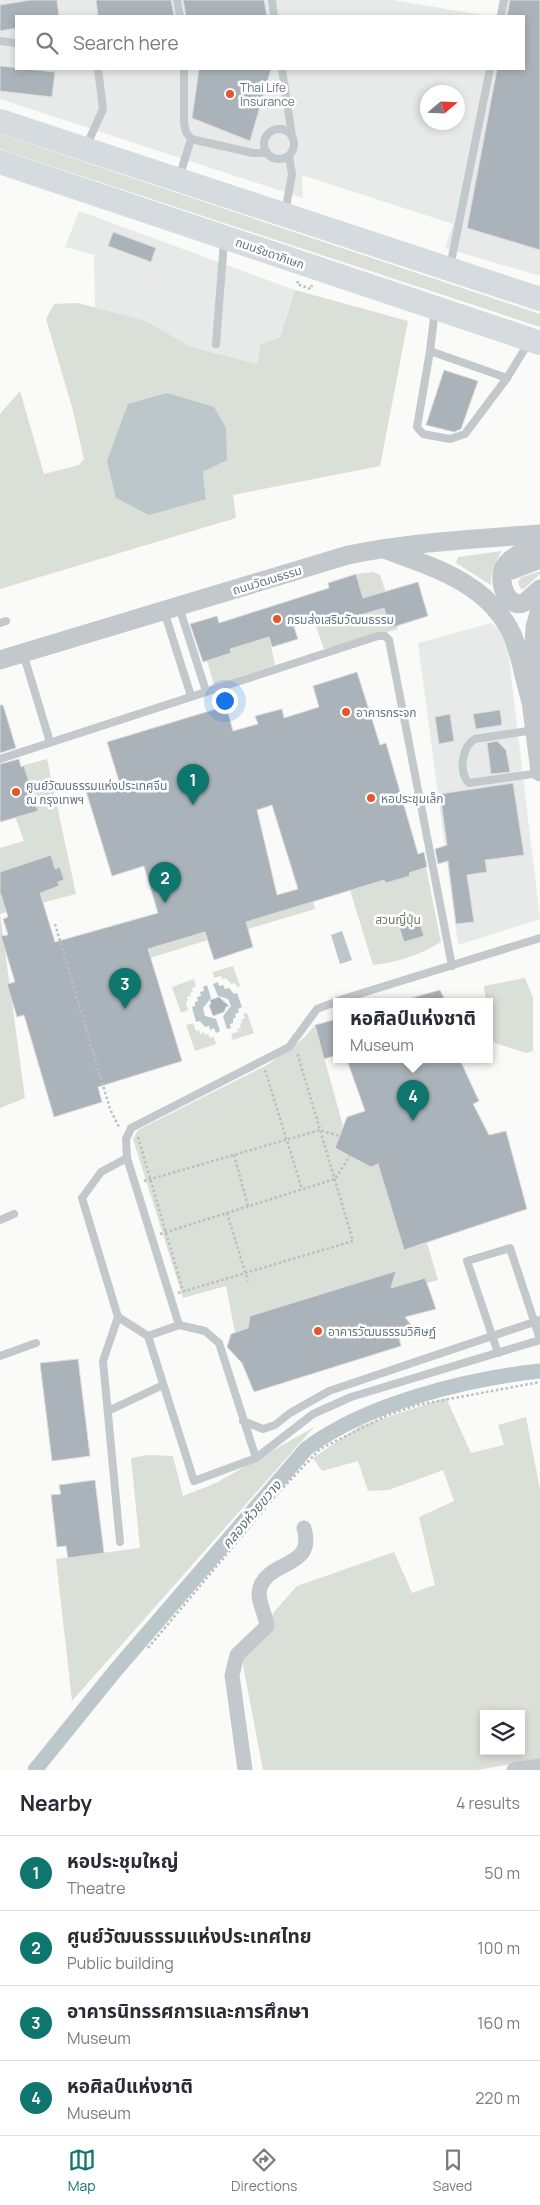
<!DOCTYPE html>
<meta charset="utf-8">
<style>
:root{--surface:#fff;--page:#f7f7f7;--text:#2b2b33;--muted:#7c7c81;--line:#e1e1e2;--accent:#0f766e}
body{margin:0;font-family:Manrope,"Noto Sans Thai",sans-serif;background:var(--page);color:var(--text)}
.controls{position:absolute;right:15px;bottom:15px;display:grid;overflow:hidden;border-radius:0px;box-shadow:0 2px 8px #0003}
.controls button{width:45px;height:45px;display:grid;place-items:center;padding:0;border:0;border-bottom:1px solid var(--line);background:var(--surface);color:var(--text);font:25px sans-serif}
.compass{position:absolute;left:420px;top:85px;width:45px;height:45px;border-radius:50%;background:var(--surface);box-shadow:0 2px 8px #0003;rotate:71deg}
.you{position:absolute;left:224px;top:700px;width:18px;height:18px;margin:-12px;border:4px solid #fff;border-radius:50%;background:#1a73e8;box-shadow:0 0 0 8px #1a73e833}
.badge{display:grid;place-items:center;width:32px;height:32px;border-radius:50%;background:var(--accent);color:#fff;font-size:16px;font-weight:700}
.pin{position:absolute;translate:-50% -41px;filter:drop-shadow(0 1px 2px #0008)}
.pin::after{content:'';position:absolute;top:26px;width:18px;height:15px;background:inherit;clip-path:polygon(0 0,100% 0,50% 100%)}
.popup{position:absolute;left:333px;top:998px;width:160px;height:65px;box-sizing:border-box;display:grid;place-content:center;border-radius:0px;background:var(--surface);filter:drop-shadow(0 1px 4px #0005);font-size:16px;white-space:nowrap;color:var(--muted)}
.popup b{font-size:19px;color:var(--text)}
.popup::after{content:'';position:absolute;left:50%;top:100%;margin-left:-10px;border:10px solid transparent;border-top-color:var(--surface)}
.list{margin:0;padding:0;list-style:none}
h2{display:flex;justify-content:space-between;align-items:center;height:65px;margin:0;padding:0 20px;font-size:21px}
h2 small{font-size:16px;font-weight:400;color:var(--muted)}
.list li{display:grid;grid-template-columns:32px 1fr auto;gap:15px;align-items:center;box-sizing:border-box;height:75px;padding:0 20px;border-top:1px solid var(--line)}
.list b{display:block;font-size:19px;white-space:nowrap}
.list p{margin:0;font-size:16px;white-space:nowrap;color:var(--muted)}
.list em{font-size:16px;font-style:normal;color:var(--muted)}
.icon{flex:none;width:28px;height:28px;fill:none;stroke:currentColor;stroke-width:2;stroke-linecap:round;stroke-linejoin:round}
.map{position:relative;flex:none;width:540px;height:1770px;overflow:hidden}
.search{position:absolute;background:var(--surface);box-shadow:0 2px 8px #0003;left:15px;right:15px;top:15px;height:55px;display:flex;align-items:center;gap:12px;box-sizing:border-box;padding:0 18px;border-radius:0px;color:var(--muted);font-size:19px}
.sheet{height:365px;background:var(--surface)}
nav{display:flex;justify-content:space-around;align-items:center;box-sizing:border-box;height:70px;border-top:1px solid var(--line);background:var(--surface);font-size:14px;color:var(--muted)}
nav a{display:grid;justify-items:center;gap:2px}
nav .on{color:var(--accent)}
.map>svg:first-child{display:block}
.built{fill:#e8e9e9;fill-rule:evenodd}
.green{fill:#dadfd7;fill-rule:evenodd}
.water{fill:#bbc7cb}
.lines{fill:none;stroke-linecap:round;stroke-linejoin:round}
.canal{stroke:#bbc7cb;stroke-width:15}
.building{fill:#aab3b9;stroke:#dcdcda;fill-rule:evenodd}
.path{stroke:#bbbfc2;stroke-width:2.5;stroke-dasharray:2.5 2.5;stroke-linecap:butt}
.service{stroke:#c3c8cc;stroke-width:8}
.minor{stroke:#c3c8cc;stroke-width:15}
.tertiary{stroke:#c3c8cc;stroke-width:19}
.primary{stroke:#d6dbdf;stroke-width:24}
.poi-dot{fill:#e4572e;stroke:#fff;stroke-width:2}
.labels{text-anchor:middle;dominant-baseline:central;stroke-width:5;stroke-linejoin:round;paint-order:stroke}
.poi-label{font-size:12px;fill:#657683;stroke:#fff;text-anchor:start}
.street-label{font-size:12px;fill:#657683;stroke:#fff}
.park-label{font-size:12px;fill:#687a64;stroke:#fff}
.water-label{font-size:14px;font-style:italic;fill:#60757c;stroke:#fff}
</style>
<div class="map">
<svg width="540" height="1770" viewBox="0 0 540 1770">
<rect width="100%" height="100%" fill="#fafaf8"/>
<!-- built -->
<g class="built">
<path d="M0,0H392L489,16H16V69H524V16H497L499,0H540V276L445,248L453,224L302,175L303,198L0,99ZM428,92H458V122H428Z"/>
<path d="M79,211L295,290L280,337L260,345L258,364L191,347L146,321L95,308L94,255L65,247Z"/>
<path d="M491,623L504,634L508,650L540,919L458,945L418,643Z"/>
</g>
<!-- green -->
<g class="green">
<path d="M0,134L540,314V327L0,149Z"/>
<path d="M295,290L408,321L380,466L233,495L236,518L0,589V414L20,391L44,474L79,465L84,459L72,407L46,319L54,304L78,303L146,321L191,347L258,364L260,345L280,337ZM167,393L227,459L203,472L206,499Z"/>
<path d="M502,551C495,562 490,571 491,585L456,563L458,557Z"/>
<path d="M540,571V574L525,588L521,589L518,583L520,578Z"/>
<path d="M373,572L380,575L398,629L324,649L314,621L337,614L340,621L368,613L356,574Z"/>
<path d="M269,637L275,665L214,685L207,661L231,653L230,649Z"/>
<path d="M47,759L76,894L0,914L25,1098L0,1108V848L24,841L15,816L14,768Z"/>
<path d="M426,867L441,942C422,954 396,963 373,965L350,890L384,880L386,883L410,876L409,873Z"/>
<path d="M313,901L315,909L248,929L246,922Z"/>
<path d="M205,932L208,940L150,958L149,949Z"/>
<path d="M233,966L240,986L237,987L235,983L231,984L226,978L222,979L221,976L214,978L213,972Z"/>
<path d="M525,978L533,997V1051L526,1053L492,1042L489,1002H486L484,986Z"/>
<path d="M194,979L196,987L192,988L193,992L190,993L191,996L187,997L188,1001L186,1002L188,1010L181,1013L172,987Z"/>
<path d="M247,1013L254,1033L233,1040L231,1034L238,1032L237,1029L241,1028L240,1024L242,1023L241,1020L245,1018L243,1014Z"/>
<path d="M193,1023L196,1031L199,1030L200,1034L204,1032L205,1035L208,1034L210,1038L214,1037L216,1044L195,1051L186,1025Z"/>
<path d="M315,1025L343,1126L335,1148L371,1167L378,1164L404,1250L427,1243L438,1280L427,1283L425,1278L391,1288L396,1272L250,1316L248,1328L235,1332L226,1286L183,1298L133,1139L138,1130L267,1065L304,1038Z"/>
<path d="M446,1398L471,1453L504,1445L498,1425L526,1417L540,1490V1759L477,1770H263L242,1660L268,1635L273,1613L297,1586L394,1552L412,1593L435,1585L419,1517L454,1501L443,1470L389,1490L368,1491L358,1461L322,1471L313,1458L360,1426ZM484,1714H521V1751H484Z"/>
<path d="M314,1427L72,1701L56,1559L140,1548L131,1458L148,1455L173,1456L183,1496L216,1483Z"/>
</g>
<!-- water -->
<g class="water">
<path d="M167,393L214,407L226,428L227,460L203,472L206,499L149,515L116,498L107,461L128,404Z"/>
<path d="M342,931L352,960L340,964L331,935Z"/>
<path d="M218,982L219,986L223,985L225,989L229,988L234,994L237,993L242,1007L238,1009L239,1012L235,1014L236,1017L233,1019V1023L230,1024L231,1028L227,1029L223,1016L231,1006L228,999L218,996L213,984Z"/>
<path d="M207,985L211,998L203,1008L205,1016L216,1019L220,1031L216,1033L214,1028L210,1030L209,1026L205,1027L200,1021L196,1022L192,1007L195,1006V1002L198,1001L197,997L201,996L200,992L204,991L203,987Z"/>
</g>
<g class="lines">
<!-- canal -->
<path class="canal" d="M35,1770L115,1671L306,1449C365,1404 466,1379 540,1371"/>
</g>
<!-- building -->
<g class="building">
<path d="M31,0H57L59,16H16V28L0,31V5Z"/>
<path d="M96,0H171L174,16H98Z"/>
<path d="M183,0H264L267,16H186Z"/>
<path d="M510,0H540V250L467,228L497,69H524V16H507Z"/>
<path d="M0,66L55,72L52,97L0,91Z"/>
<path d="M199,69H271L250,141L192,118Z"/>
<path d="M113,232L156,248L151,262L108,246Z"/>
<path d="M444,370L478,381L461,429L454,432L426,425Z"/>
<path d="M356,574L363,598L418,582L428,616L390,628L384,608L340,621L337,614L294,627L298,639L272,647L269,637L230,649L231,653L203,662L190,624L217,616L219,623L329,588L328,583Z"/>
<path d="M357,672L380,745L386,743L418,854L424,852L427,867L409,873L410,876L386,883L384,880L246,922L253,947L214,960L205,932L148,949L182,1061L98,1087L102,1102L54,1117L24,1015L17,1017L7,984L15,982L1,936L8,935L3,919L8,917L0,892V872L51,855L55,869L60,867L64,880L58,882L59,886L40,893L55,942L158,913L144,866L112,876L86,791L119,781L107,742L226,706L233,731L258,724L255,716L282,709L284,718L319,707L313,686ZM272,805L298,889L277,895L257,810Z"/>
<path d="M0,705H3L16,748L0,753Z"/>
<path d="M500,710L502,725L476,729L473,714Z"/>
<path d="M450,714L454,741L439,744L435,717Z"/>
<path d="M497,741L506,750L510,772L491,774L487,743Z"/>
<path d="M19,759L21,767L24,766L38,811L0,822V764Z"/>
<path d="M513,783L524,855L485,860L487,872L467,875L474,922L456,924L448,861L438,864L435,849L447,845L440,794Z"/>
<path d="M417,914L424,936L404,942L397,920Z"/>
<path d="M440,990L446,1002H408V999Z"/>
<path d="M219,997L229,1006L226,1007L224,1012L213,1016L209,1005L211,1004L210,1000Z"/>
<path d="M337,1019V1055L324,1059L315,1025Z"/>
<path d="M347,1060H460L479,1101L473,1104L489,1135L506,1131L527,1209L404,1250L378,1164L371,1167L335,1148L347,1117L365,1111Z"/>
<path d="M396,1271L391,1288L425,1278L436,1309L405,1317L411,1325L397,1330L401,1346L254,1392L242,1363L227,1347L231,1334L248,1328L250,1316Z"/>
<path d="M78,1359L90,1456L52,1461L40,1363Z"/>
<path d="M95,1480L104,1553L68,1558L66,1546L57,1547L51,1495L61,1494L59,1485Z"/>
</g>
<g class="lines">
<!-- path -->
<g class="path">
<path d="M298,281L297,284L311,289L312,285"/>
<path d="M55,924L110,1109L119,1127"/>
<path d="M265,1070L302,1189"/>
<path d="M138,1137L183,1291"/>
<path d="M234,1155L248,1206"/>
<path d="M144,1181L320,1130L339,1136"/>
<path d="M227,1213L248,1281"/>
<path d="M160,1234L335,1179L350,1156"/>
<path d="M178,1293L353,1241L297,1052"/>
<path d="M148,1648L277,1494L320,1449L388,1415L417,1405L540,1382"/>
</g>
<!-- service -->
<g class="service">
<path d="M177,0L180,16"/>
<path d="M272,0L274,16"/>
<path d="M501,16L504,0"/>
<path d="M0,41L16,43"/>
<path d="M282,69L292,136"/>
<circle cx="279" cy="144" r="15"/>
<path d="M191,139L253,153H267"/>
<path d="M86,147L103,109L98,69"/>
<path d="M179,178L191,139L186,132L184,123V69"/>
<path d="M285,213L292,174L289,156"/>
<path d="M450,267L490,69"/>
<path d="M435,310L430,351L417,427L423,434L450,439L465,434L507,378L529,342"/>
<path d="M216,344L224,241"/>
<path d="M430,351L507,378"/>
<path d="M179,607L206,691"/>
<path d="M164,611L191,696"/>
<path d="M0,623L6,621"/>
<path d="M23,653L50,742"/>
<path d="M534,730L475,739C462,746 458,772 469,783L540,773"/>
<path d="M0,759L378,636H385L389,640L452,966"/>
<path d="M127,1158L179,1325"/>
<path d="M0,1220L14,1214"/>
<path d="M118,1317L103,1361L120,1542"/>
<path d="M148,1336L179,1325L205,1331L219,1343L256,1458L194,1481L148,1336L118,1317L82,1198L101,1172L127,1158L126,1139L131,1128L289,1047L317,1009L343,999L540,938"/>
<path d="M498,1353L467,1261L510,1248L540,1339"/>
<path d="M0,1356L36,1343"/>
<path d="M108,1411L163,1385"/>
<path d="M243,1421L263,1429L275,1425L290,1413L329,1391L540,1320"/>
<path d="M256,1458L313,1414L351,1397L540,1340"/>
</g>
<!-- minor -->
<g class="minor">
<path d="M245,1770L232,1675L237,1655L267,1626C266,1614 256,1600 260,1588C269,1559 316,1569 304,1528"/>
<path d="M514,1770L540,1766"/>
</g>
<!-- tertiary -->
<g class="tertiary">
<path d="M540,545C528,549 511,556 504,567C497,580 507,611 525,602C530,599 536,592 540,589"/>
<path d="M384,549C433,567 488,583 512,634C521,655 524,680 531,701"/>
<path d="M512,570L540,559"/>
<path d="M540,610L535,627L531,701L540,772"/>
<path d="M0,660L348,555C411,542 476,539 540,534"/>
</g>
<!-- primary -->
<g class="primary">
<path d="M0,121L540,299"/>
<path d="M0,162L540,343"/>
</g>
</g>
<!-- markers -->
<g class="poi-dot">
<circle cx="230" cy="94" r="5"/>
<circle cx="277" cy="619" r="5"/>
<circle cx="346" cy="712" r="5"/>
<circle cx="16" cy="792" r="5"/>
<circle cx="371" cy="798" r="5"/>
<circle cx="318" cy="1331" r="5"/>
</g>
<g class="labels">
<!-- poi labels -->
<g class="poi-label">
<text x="240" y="87">Thai Life<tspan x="240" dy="14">Insurance</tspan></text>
<text x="287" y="619">กรมส่งเสริมวัฒนธรรม</text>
<text x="356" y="712">อาคารกระจก</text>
<text x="26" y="785">ศูนย์วัฒนธรรมแห่งประเทศจีน<tspan x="26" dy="14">ณ กรุงเทพฯ</tspan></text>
<text x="381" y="798">หอประชุมเล็ก</text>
<text x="328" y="1331">อาคารวัฒนธรรมวิศิษฏ์</text>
</g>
<!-- street labels -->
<g class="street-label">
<text transform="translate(270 253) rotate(19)">ถนนรัชดาภิเษก</text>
<text transform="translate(267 580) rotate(-17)">ถนนวัฒนธรรม</text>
</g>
<!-- park labels -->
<g class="park-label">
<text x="398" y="919">สวนญี่ปุ่น</text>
</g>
<!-- water labels -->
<g class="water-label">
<text transform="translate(251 1514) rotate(-50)">คลองห้วยขวาง</text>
</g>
</g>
</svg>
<div class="controls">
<button><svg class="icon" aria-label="layers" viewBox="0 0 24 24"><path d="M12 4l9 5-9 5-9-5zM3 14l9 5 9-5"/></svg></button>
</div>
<svg class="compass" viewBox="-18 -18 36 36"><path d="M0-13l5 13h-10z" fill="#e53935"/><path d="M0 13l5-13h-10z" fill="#7c7c81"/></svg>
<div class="you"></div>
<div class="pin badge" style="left:193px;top:805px">1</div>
<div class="pin badge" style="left:165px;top:903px">2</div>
<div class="pin badge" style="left:125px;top:1009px">3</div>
<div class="pin badge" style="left:413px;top:1121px">4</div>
<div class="popup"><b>หอศิลป์แห่งชาติ</b>Museum</div>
<div class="search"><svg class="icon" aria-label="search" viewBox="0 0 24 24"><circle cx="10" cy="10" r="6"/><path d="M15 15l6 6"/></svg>Search here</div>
</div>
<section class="sheet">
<h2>Nearby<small>4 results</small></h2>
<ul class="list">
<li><span class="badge">1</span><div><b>หอประชุมใหญ่</b><p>Theatre</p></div><em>50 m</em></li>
<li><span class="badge">2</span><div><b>ศูนย์วัฒนธรรมแห่งประเทศไทย</b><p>Public building</p></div><em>100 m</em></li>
<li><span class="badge">3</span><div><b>อาคารนิทรรศการและการศึกษา</b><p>Museum</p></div><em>160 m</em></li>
<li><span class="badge">4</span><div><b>หอศิลป์แห่งชาติ</b><p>Museum</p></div><em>220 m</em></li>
</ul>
</section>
<nav>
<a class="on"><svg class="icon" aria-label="map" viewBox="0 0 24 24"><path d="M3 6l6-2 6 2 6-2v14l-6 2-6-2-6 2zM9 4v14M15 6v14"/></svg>Map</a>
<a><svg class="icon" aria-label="directions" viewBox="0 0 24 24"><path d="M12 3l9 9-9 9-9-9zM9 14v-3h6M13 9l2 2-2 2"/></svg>Directions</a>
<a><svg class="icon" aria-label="saved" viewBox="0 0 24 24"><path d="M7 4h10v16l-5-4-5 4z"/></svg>Saved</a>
</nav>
